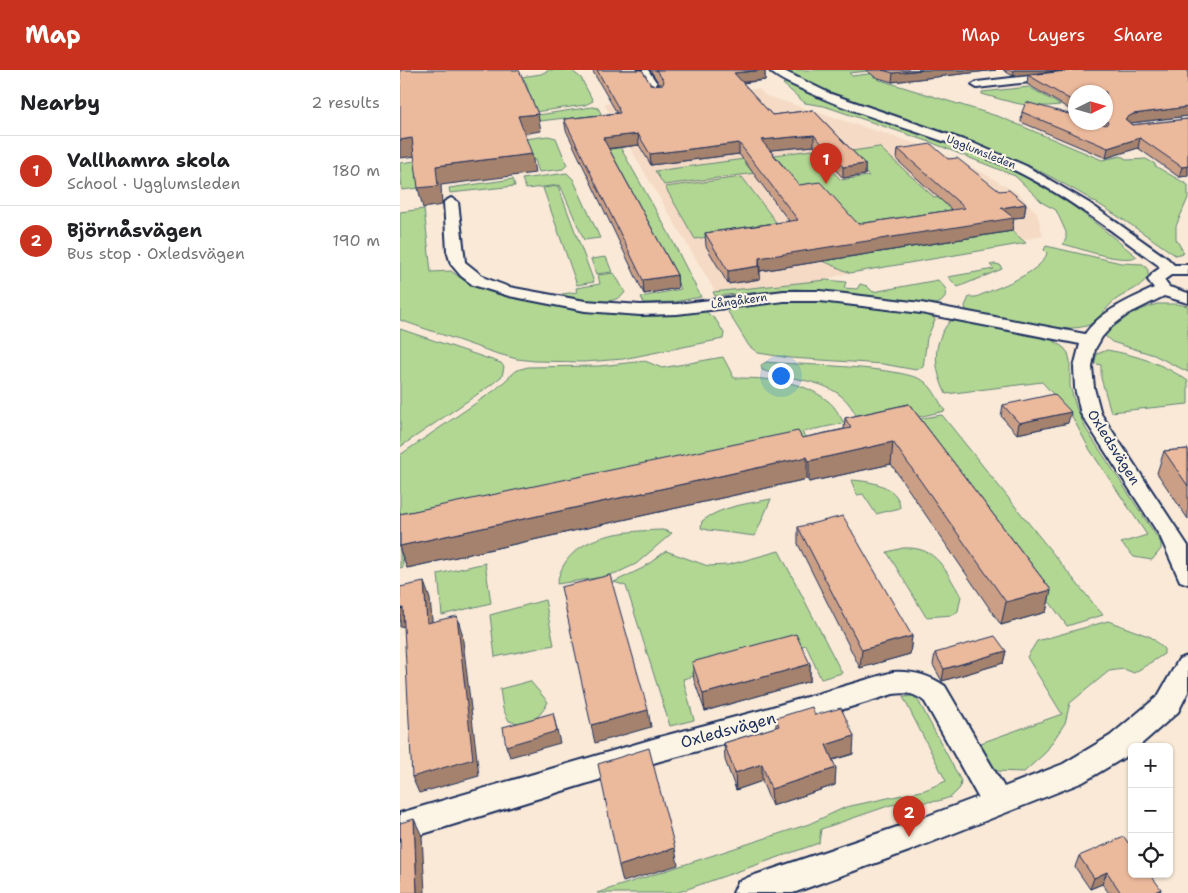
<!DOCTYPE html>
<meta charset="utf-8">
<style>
:root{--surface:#fff;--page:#f6f6f6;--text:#202124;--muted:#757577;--line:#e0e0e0;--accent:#c8321e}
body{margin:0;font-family:"Shantell Sans",sans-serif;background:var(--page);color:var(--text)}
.controls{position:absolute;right:15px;bottom:15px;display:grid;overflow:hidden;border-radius:8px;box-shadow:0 1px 4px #0004}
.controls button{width:45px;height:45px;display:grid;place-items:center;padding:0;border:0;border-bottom:1px solid var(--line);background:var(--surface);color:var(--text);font:25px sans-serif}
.compass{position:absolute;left:668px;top:15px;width:45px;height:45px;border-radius:50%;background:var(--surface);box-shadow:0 1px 4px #0004;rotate:85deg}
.you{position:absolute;left:380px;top:305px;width:18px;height:18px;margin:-12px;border:4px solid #fff;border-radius:50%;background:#1a73e8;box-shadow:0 0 0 8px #1a73e833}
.badge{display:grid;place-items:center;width:32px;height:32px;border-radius:50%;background:var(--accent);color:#fff;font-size:16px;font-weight:700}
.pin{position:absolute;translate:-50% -41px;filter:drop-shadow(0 1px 2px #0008)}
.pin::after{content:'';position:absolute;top:26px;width:18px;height:15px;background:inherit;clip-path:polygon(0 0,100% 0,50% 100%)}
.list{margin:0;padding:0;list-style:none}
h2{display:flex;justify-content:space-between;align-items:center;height:65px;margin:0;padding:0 20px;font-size:21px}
h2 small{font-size:16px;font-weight:400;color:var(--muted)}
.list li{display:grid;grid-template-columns:32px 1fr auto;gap:15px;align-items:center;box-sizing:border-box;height:70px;padding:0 20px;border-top:1px solid var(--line)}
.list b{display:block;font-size:19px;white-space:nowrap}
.list p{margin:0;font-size:16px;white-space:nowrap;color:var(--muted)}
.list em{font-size:16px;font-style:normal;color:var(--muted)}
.icon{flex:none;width:28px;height:28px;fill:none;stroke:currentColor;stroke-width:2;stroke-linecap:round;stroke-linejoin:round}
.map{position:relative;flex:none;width:788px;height:823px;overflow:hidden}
header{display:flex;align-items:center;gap:30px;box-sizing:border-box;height:70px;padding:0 25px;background:var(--accent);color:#fff}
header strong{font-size:24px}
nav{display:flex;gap:28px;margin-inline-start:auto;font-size:18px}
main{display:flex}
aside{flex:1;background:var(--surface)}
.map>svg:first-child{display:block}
.built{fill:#f5dbc5}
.green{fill:#b1d792;stroke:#668378}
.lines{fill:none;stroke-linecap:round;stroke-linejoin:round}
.minor-casing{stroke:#1b2f5e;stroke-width:4}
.minor{fill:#fcf5e5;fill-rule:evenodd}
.wall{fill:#ca9f86;stroke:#1b2f5e}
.shaded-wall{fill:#a4826d;stroke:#1b2f5e}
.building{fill:#ebb99c;stroke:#1b2f5e}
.labels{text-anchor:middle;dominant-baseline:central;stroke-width:4.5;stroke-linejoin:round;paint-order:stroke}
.far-street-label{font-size:11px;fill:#1b2f5e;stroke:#fcf5e5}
.street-label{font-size:14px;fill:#1b2f5e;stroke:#fcf5e5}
.near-street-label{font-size:16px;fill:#1b2f5e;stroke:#fcf5e5}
</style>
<header>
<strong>Map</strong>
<nav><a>Map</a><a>Layers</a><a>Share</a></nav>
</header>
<main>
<aside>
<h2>Nearby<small>2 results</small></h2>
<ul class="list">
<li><span class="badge">1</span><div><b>Vallhamra skola</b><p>School · Ugglumsleden</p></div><em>180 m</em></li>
<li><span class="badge">2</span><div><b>Björnåsvägen</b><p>Bus stop · Oxledsvägen</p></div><em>190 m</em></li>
</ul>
</aside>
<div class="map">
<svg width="788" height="823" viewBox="0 0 788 823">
<rect width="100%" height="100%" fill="#f9e9d6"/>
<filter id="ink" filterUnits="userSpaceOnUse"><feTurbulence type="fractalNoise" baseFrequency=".02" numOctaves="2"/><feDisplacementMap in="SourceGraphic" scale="10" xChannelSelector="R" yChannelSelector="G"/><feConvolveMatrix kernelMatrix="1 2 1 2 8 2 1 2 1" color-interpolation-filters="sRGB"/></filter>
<g filter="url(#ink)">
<!-- built -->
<path class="built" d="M323,18L359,19L366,26L379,30L536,80L585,104L619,124L637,143L643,166L452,202L413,213L316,223L204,34Z"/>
<!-- green -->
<g class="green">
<path d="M149,0H171L181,8L193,31L185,35L127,43L134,35L124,9L95,11L141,4Z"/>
<path d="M384,0H479L449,3L452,6L491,1L496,2L477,9L600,47L702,90L721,86L728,90L746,89L755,94V96L788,115V128L776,156V169L784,183L775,185C718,145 659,106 594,81C526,54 446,38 384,0Z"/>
<path d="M384,13C406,21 428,31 451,39C510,60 571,78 627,107C667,128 703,159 737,187C717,193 683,179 663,174L666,169V162L656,140L643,133L615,106L530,72L424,36L405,33L383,14Z"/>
<path d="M629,17L660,35C630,39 610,32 582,24V22Z"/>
<path d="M192,37L198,38L268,162L301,227L274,232L244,233L241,227L281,219L193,55L170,56L165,48L65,60L78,54Z"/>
<path d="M148,66L156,68L167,95L163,99L139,102L135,90L18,105L19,118L2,120L0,93L73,84L80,75Z"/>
<path d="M479,77L535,128L555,126L579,147L404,174L409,134L379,100L264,115L255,101L412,80L441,110L469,106L445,82Z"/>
<path d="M167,103L173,109L200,168L184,170L160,115L126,119L122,109Z"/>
<path d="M342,107L379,156L295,169L265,117Z"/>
<path d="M113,109L115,116L50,123L49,118Z"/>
<path d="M158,116L194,212L177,215L143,118Z"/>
<path d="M24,139L31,202L51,201L69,214L86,220L186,241L257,246L305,241L316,250L324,263L323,269L223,289L184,292L135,291L117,289L95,283L0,250V142Z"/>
<path d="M612,161L626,173L450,203L423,191Z"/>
<path d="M646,176L721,193L743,194L748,200V207C739,219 726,222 714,231C707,237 696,252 689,255C664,265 603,249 575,244L566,240L565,236L569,227H576C594,219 642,203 647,183L644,180Z"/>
<path d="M206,187L212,202L196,204L191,189Z"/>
<path d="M595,194L600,195L602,199L558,217L548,207L594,199L590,195Z"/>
<path d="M214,203L225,222C218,237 173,232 162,224L177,222L176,218L200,214L198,205Z"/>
<path d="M426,210L446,212L444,218L457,219L460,214L467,216L473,222L538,210L546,219C546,229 543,233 532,235L414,220L395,219L315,226L313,222Z"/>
<path d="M398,229L476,236L533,246L535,250L527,268L523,297L516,300L483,294L390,288L358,283L349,276L325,237Z"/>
<path d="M757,234H777L788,236V302L754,285L712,272L704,265C719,248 736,241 757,234Z"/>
<path d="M556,250L653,270L664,278L668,283L670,291V316L676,337L686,359L761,473V479L752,490L734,487L721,473L747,465L690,380L670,343L642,312L546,324C534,299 531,274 550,251Z"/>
<path d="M0,259L101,293L104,297L102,306L91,315L0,377Z"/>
<path d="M707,280C736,285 764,294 788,311V334L711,342L701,308V295L694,293L697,284Z"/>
<path d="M323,287L334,308C366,308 402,310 428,331C435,336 439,345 444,353L402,362L428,403L0,455L3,497L0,498V385L95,320L117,300L128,297L199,296L245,291L262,298Z"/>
<path d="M366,292C397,295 505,296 525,312C534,319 539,332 545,341L464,359C457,347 451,333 440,325C418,308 387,310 362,300L361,295Z"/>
<path d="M542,345L683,521L703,545L667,556L517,349Z"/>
<path d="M451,410C469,411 499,415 500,438L476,444L463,424L457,425Z"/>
<path d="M371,429L355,466L308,460L301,458L302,451C322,436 347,434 371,429Z"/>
<path d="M263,460L272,463L236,494L219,502L203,507L157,514C166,464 222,461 263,460Z"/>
<path d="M503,478C538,476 545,501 561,526L558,541L553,545L526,547L487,482Z"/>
<path d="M266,481L308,496L328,495L379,481L442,603L421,609L406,575L283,609L294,650L270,656L226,516L214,512L243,498Z"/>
<path d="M85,493L91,533L42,545L38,504Z"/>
<path d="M145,530L154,575L95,587L90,545Z"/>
<path d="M708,551L751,567L764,579V584L734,603L724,599L709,601L670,633L665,653L645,683L624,702L596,701L578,674L662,644L627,587L637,571Z"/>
<path d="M130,611L148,632C139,649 129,657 109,651L103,639L100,619Z"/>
<path d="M513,626L519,632L561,711L560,718L551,727L538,731L491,735L421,759L419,773L276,823H197L409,754L446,737L525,720L546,711L503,627Z"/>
</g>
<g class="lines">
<!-- minor casing -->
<g class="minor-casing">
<g id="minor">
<path d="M238,0H248L263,22L262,24H254Z"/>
<path d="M369,0H382L431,24L575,74L626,96L689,133L768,189L774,195H788V205H771L764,210L769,217L788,223V233L764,226L728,244L712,256L702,267L695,279L692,297L694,318L701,344L788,476V514L780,511L760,466L681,344L675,318L674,297L680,274L521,243L420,231H384L277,244L240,245L185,241L109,226L73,215L61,206L51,194L47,181L44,132L51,128L58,132L65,192L85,208L109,217L185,231L240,235L277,234L384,221H420L521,233L685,264C701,241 729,230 754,218L748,210L753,203L760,198L758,195C706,157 654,116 594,91C534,64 469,50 408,22C396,16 378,10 369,0Z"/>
<path d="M680,0H712L707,3L577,18L572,15L577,12Z"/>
<path d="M788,586V622L778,642L738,677H732L730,684L683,712L509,781L393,823H333L338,812L349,807L509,753L578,727L525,632C515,623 506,622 493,624L362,664L260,691L0,771V743L260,667L362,640L493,602C512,601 529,605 545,616L604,717L663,694L710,666L758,626L779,589Z"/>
</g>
</g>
<!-- minor -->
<use href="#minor" class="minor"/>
</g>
<!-- wall -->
<g class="wall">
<path d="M192,0H242L251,15H260L250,0H365V10L343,13L372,45L413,40L465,94V105L443,108L414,76L370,80L399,115L458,154L552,140L497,90L498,79L548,89L599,121L626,134L624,147L614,148L612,161L360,201V209L328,214L306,176L305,163L389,151L339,84L251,95L239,75L209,79L277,205L278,218L244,224L166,60L164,49L217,43Z"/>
<path d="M466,0H596L492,12L475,7Z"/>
<path d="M603,0H664L613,6Z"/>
<path d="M788,0V46L730,53L732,55L788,49V106L779,107L738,78L706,88L621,52L622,42L676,52H706V22H676V43L627,14L628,5Z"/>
<path d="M509,334L651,520L646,542L601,555L491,394L409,412L407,409L7,498L0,480V444L402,368L444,359L445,348Z"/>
<path d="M603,335L668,353L617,364L601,346Z"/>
<path d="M788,379V449L757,403L764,381Z"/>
<path d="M398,457L512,566L510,584L460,598L398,474Z"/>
<path d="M606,581L603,593L542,611L533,595L535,583Z"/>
<path d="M292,592L410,594V611L305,641L294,610Z"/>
<path d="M415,645L453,684L433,690L435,715L372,736L362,711L336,720L325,690L324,673L376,657V648Z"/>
<path d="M679,786L760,823H709L702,814L690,819L675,797Z"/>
</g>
<!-- shaded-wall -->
<g class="shaded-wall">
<path d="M365,0V10L335,13L334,3Z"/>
<path d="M522,0H596L492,12L493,3Z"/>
<path d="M614,0H664L613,6Z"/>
<path d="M788,37V46L731,53L723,58L725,49L733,44Z"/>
<path d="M138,44L141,61L121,64L118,46Z"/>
<path d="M238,64L239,75L205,79L203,68Z"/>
<path d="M414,65V76L361,81V70Z"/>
<path d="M12,68L17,86L0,88V70Z"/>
<path d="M740,68L738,78L706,88L708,78Z"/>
<path d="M339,73V84L251,95L250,84Z"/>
<path d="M132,84L135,103L41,115L42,135L23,138L18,118L36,96Z"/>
<path d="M465,94V105L443,108V97Z"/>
<path d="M788,96V106L779,107L782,97Z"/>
<path d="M626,134L624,147L614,148L612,161L360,201L359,188L601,138Z"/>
<path d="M359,196L360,209L328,214V201Z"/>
<path d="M277,205L278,218L244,224L243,210Z"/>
<path d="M671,342L668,353L617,364L619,353Z"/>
<path d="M493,372L491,394L409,412V391Z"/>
<path d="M407,387V409L7,498L0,480V476Z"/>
<path d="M24,512L30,529L34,570L27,553Z"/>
<path d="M651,520L646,542L601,555L606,532Z"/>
<path d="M3,538L9,555L0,557V539Z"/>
<path d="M57,546L62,563L79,706L19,723L12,707Z"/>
<path d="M512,566L510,584L460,598L462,580Z"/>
<path d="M606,581L603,593L542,611L544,599Z"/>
<path d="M410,594V611L305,641L303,624Z"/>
<path d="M248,640L251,657L195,673L191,655Z"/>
<path d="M153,643L160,673L110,687L106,676Z"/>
<path d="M454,666L453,684L425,692L426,675Z"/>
<path d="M362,694V711L336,720L335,703Z"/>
<path d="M436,698L435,715L372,736L371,719Z"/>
<path d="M14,749L22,766L25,823H17Z"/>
<path d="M275,778L278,795L223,812L219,796Z"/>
<path d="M707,802L702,814L690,819L694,808Z"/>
<path d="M761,819L760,823H753Z"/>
</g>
<!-- building -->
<g class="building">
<path d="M0,0H119L138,44L118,46L132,84L36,96L38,116L18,118L12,68L0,70Z"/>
<path d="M197,0H242L251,15L263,14L264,11L256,0H364L334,3L372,45L413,40L465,94L443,97L414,65L361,70L399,115L420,112L458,154L565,138L498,79L531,74L548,89L557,88L599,121L609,120L626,134L601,138L614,148L359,188V196L328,201L305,163L398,150L339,73L250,84L238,64L203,68L277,205L243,210L164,49L220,43L218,39H219Z"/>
<path d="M482,0H522L493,3Z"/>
<path d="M676,0H788V37L733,44L725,49L732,55L788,49V96L782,97L740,68L708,78L622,42L626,32L676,46V52H698L706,55L708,52L706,51V22H676V33L628,5Z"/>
<path d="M654,324L671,342L619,353L603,335Z"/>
<path d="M509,334L651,520L606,532L493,372L409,391L407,387L0,476V444L398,361L402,368L451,358L445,348Z"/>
<path d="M788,379V416L764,381Z"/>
<path d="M443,446L512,566L462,580L398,457Z"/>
<path d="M210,505L248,640L191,655L161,517Z"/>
<path d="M24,512L27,553L57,546L73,689L12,707L3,538L0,539V517Z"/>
<path d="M396,564L410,594L303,624L292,592Z"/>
<path d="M595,566L606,581L544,599L535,583Z"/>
<path d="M412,637L415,645L441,638L454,666L426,675L436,698L371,719L362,694L335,703L324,673L379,656L376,648Z"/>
<path d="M153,643L157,661L106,676L103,657Z"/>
<path d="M249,678L275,778L219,796L198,694Z"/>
<path d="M14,749L17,823H0V753Z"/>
<path d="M724,767L732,778V804H750L761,819L753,823H721L707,802L694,808L679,786Z"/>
</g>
</g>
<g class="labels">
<!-- far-street labels -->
<g class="far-street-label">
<text transform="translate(581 82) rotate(22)">Ugglumsleden</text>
<text transform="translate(339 231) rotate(-8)">Långåkern</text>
</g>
<!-- street labels -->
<g class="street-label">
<text transform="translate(714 377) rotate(58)">Oxledsvägen</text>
</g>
<!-- near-street labels -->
<g class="near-street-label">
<text transform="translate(328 660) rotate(-15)">Oxledsvägen</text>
</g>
</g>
</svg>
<div class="controls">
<button>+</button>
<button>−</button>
<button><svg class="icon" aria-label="locate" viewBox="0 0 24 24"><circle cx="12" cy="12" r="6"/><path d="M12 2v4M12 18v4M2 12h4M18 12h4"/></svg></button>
</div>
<svg class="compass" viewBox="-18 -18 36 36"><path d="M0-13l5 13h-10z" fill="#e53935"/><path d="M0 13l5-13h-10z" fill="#757577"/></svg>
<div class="you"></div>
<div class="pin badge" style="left:426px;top:114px">1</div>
<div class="pin badge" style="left:509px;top:767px">2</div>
</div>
</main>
